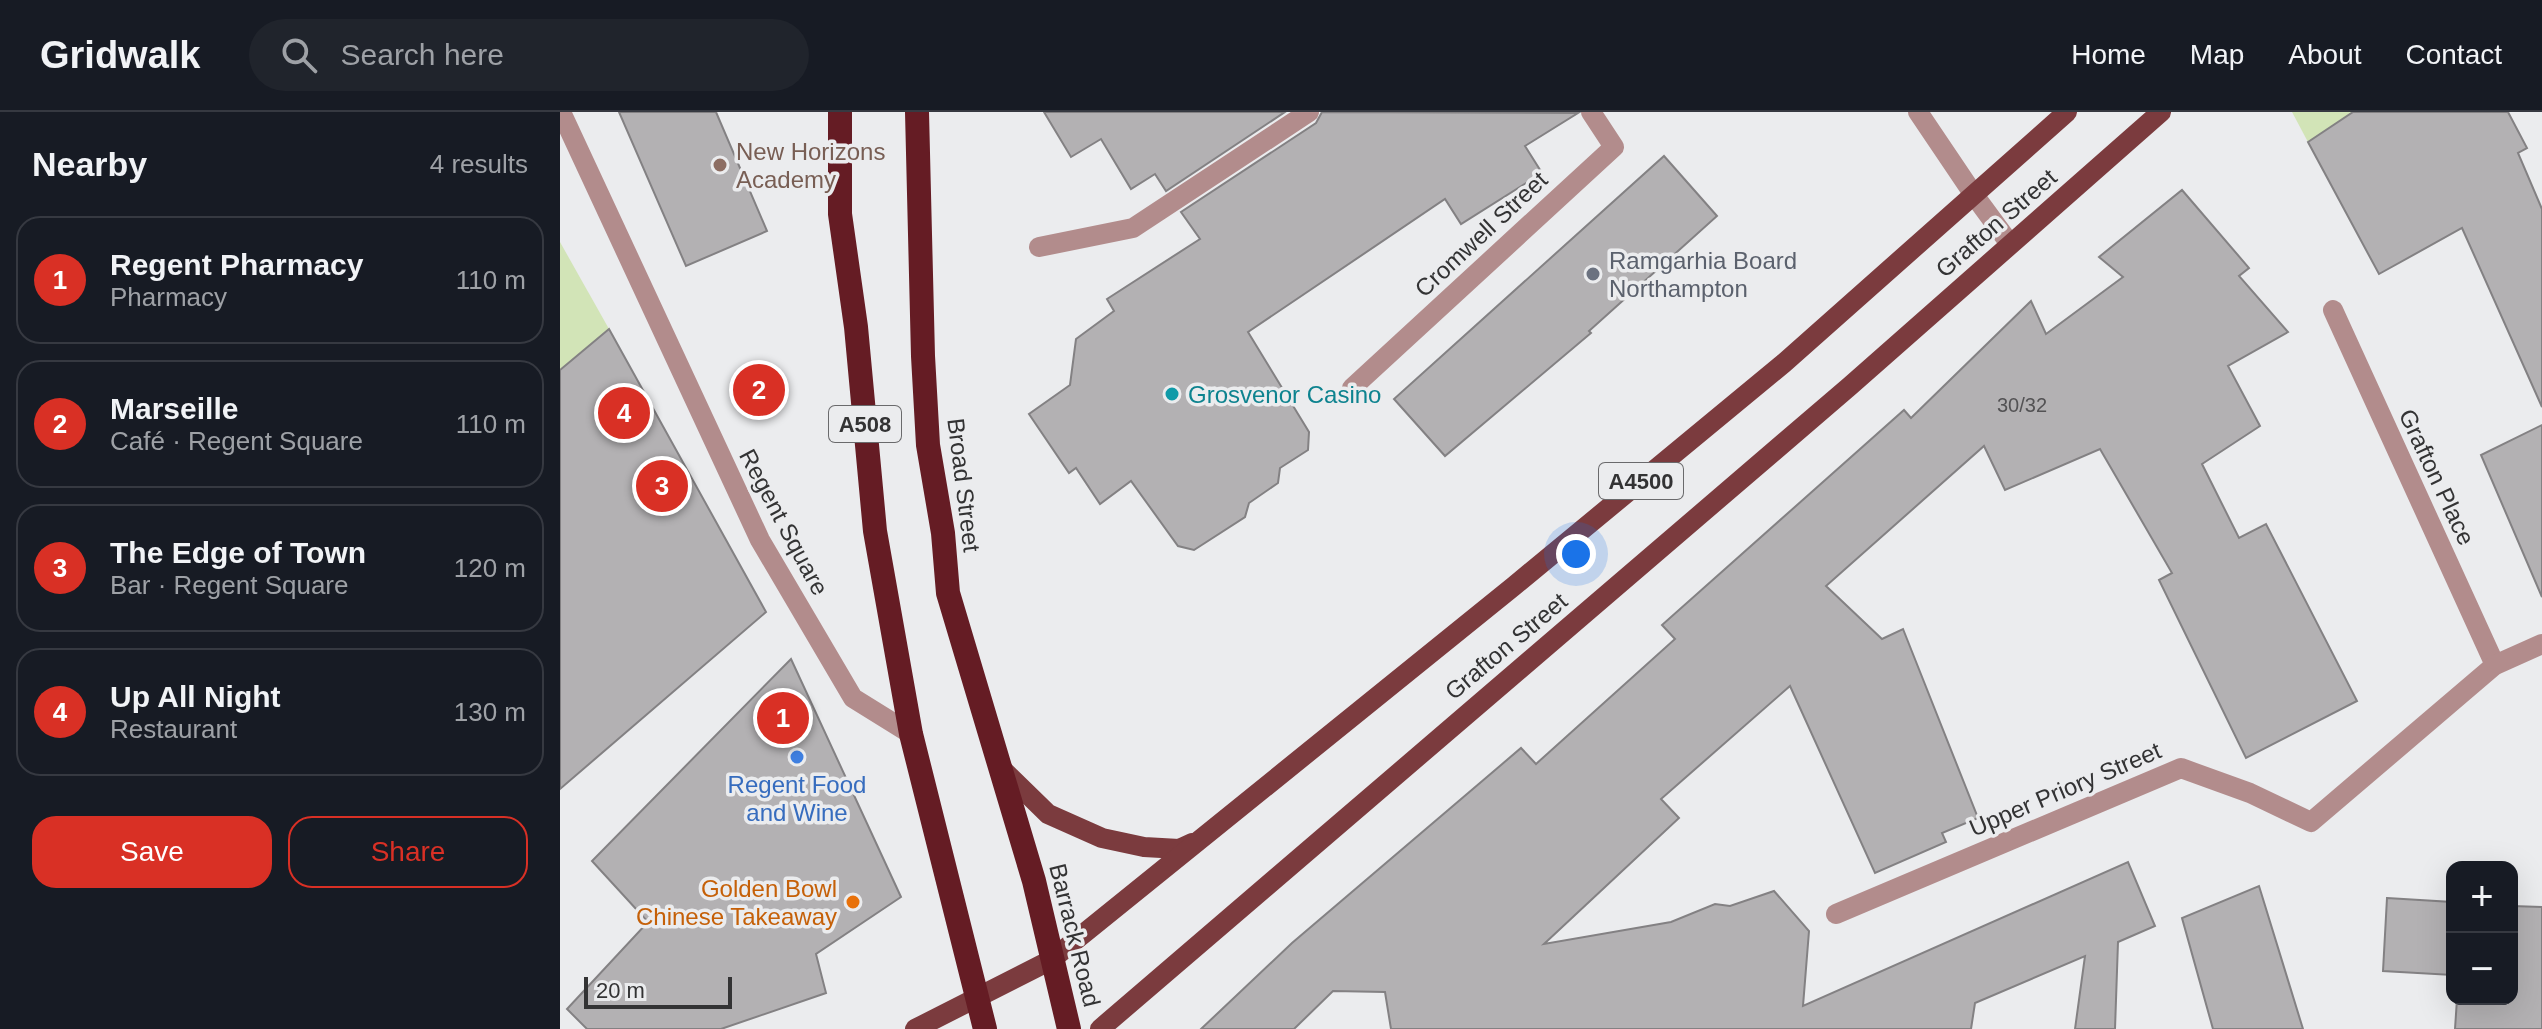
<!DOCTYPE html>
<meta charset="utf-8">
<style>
:root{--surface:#171b24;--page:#20242c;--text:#f1f3f6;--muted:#9ea1a6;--line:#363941;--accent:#d93025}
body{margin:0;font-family:Arial,sans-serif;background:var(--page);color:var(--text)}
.controls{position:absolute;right:24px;bottom:24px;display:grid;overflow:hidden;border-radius:16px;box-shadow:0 8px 32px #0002}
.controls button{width:72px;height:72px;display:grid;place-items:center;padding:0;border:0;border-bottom:2px solid var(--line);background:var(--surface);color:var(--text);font:40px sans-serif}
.scale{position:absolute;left:24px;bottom:20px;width:148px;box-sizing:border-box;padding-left:8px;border:4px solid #333334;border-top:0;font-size:22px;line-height:28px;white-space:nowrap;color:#333334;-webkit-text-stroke:6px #ebecee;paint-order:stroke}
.you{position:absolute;left:1016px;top:442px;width:28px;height:28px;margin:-20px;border:6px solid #fff;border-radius:50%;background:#1a73e8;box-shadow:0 0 0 12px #1a73e833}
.badge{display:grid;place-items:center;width:52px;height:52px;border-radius:50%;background:var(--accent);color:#fff;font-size:26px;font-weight:700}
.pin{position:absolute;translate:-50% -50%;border:4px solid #fff;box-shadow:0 2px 8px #0006}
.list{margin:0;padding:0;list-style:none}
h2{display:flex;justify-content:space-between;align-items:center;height:104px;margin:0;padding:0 32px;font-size:34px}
h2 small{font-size:26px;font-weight:400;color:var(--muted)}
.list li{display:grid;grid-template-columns:52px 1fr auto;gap:24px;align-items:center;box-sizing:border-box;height:128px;margin:0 16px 16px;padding:0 16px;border:2px solid var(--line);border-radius:24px}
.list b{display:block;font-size:30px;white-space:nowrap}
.list p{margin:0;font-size:26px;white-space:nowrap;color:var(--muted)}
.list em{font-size:26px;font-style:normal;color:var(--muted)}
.actions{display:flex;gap:16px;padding:24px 32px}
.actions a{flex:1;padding:18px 0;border:2px solid var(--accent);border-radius:24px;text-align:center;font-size:28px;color:var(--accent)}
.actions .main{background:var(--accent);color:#fff}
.icon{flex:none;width:44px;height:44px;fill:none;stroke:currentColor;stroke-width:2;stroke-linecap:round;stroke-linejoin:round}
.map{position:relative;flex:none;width:1982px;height:917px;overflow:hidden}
header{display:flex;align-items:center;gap:48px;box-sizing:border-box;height:112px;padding:0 40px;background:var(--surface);border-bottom:2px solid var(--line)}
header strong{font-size:38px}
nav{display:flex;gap:44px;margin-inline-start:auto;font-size:28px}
.search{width:560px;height:72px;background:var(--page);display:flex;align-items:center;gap:20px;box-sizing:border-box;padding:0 28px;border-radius:44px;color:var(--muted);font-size:30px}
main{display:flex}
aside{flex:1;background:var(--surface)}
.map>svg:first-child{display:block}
.green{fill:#d2e4b7}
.building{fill:#b3b1b3;stroke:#838183;stroke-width:2}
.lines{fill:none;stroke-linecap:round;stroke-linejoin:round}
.minor{stroke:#b28c8c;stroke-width:20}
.major{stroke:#7b3b3e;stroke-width:20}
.highway{stroke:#651c24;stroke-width:24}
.education-dot{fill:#8d6e63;stroke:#ebecee;stroke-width:3}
.worship-dot{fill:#6b7280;stroke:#ebecee;stroke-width:3}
.culture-dot{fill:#0f9aa8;stroke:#ebecee;stroke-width:3}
.shop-dot{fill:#3f7fe0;stroke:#ebecee;stroke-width:3}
.food-dot{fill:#e8710a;stroke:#ebecee;stroke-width:3}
.labels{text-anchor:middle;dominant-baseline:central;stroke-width:7;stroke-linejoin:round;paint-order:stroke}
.number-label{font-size:20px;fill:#535254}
.shield{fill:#ebecee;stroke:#6a6a6c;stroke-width:2}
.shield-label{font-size:22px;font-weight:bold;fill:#333334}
.education-label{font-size:24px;fill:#785e54;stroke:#ebecee;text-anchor:start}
.street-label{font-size:24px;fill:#333334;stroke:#ebecee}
.worship-label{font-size:24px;fill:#5b616d;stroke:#ebecee;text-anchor:start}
.culture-label{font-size:24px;fill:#0d838f;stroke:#ebecee;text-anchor:start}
.shop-label{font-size:24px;fill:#366cbe;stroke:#ebecee}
.food-label{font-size:24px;fill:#c56008;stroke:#ebecee;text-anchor:end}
</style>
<header>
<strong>Gridwalk</strong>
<div class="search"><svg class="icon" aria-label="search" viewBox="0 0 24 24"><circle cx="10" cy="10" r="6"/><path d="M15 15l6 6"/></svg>Search here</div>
<nav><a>Home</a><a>Map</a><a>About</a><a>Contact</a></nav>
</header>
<main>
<aside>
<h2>Nearby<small>4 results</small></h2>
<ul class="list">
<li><span class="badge">1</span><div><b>Regent Pharmacy</b><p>Pharmacy</p></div><em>110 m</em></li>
<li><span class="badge">2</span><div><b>Marseille</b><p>Café · Regent Square</p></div><em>110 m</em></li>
<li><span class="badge">3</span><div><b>The Edge of Town</b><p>Bar · Regent Square</p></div><em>120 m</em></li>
<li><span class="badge">4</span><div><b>Up All Night</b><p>Restaurant</p></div><em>130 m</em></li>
</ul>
<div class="actions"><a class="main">Save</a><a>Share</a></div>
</aside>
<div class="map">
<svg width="1982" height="917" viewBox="0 0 1982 917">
<rect width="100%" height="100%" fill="#ebecee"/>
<!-- green -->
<g class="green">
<path d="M1732,0H1806L1749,32Z"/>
<path d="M0,130L49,217L0,258Z"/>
</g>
<!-- building -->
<g class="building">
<path d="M59,0H156L207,119L126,154Z"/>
<path d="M484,0H725L606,79L595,62L571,77L541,27L511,45Z"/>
<path d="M762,0L1018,1L965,34L982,61L901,112L885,87L688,220L749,320L748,338L720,356L718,371L689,391L685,405L634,438L618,434L571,369L540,392L516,356L509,361L469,302L510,273L516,227L554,199L547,187L640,127L621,100L756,11Z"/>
<path d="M1793,0H1948L1967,36L1958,41L1982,97V295L1902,116L1819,162L1748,30Z"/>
<path d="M1104,44L1157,104L1029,219L1031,221L885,344L834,287Z"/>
<path d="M1622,78L1689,156L1679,164L1728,220L1668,254L1700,314L1642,352L1679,426L1706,412L1797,589L1686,646L1599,468L1612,461L1540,337L1445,378L1424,334L1266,474L1322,527L1343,517L1418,706L1382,721L1386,730L1315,761L1230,574L1101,687L1119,706L984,832L1111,810L1155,792L1170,794L1214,779L1249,819L1243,894L1568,750L1595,814L1558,830L1555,917H1515L1525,844L1415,891L1411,917H831L825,880L773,879L734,917H641L732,831L961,636L976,652L1115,527L1102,513L1344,298L1351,306L1471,189L1486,222L1563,165L1539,145Z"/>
<path d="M49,217L206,500L0,677V258Z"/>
<path d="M1982,313V485L1921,343Z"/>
<path d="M231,547L341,785L256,842L266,881L161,917H27L7,897L88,810L32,749Z"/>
<path d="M1699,774L1743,917H1653L1622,806Z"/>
<path d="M1827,786L1892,790V863L1823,859Z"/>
<path d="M1952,794L1982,795V917H1895L1897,887H1952Z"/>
</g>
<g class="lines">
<!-- minor -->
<g class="minor">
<path d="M1,0L200,428L293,586L351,622"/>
<path d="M1358,0L1414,83L1450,132"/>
<path d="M479,135L573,116L749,0"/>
<path d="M1773,198L1935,553"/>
<path d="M792,276L1054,35L1031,0"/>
<path d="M1276,802L1621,656L1690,681L1751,710L1935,553L1982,532"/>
</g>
<!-- major -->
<g class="major">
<path d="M442,657L488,702L542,726L584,735L619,737L632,731"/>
<path d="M355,917L491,848L954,474L1224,251L1507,0"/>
<path d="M540,917L1290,274L1601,0"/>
</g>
<!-- highway -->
<g class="highway">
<path d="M280,0V102L296,215L315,419L351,622L425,917"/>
<path d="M357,0L363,244L368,333L383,421L388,481L474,769L509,917"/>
</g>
</g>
<!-- markers -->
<circle class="education-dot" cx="160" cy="53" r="8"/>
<circle class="worship-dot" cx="1033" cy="162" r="8"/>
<circle class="culture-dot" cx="612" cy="282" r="8"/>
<circle class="shop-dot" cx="237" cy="645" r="8"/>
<circle class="food-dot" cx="293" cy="790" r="8"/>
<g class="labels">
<!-- number labels -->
<g class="number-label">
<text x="1462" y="293">30/32</text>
</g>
<!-- shield labels -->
<g class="shield">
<rect x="269" y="294" width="72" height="36" rx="6"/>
<rect x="1039" y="351" width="84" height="36" rx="6"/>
</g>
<g class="shield-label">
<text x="305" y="312">A508</text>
<text x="1081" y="369">A4500</text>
</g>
<!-- education labels -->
<g class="education-label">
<text x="176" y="39">New Horizons<tspan x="176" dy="28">Academy</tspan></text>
</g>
<!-- street labels -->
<g class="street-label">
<text transform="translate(1436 111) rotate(-41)">Grafton Street</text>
<text transform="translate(921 122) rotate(-43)">Cromwell Street</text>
<text transform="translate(1877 365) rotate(65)">Grafton Place</text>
<text transform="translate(404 373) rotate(83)">Broad Street</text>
<text transform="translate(224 410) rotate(62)">Regent Square</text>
<text transform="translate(946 534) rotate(-40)">Grafton Street</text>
<text transform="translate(1505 677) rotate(-23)">Upper Priory Street</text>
<text transform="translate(515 823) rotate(76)">Barrack Road</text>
</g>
<!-- worship labels -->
<g class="worship-label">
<text x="1049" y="148">Ramgarhia Board<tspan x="1049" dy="28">Northampton</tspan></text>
</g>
<!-- culture labels -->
<g class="culture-label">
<text x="628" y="282">Grosvenor Casino</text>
</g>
<!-- shop labels -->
<g class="shop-label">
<text x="237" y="672">Regent Food<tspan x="237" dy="28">and Wine</tspan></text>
</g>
<!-- food labels -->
<g class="food-label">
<text x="277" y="776">Golden Bowl<tspan x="277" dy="28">Chinese Takeaway</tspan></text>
</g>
</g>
</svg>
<div class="controls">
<button>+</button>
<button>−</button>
</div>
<div class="scale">20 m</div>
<div class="you"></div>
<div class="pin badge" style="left:223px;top:606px">1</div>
<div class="pin badge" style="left:199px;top:278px">2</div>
<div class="pin badge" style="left:102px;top:374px">3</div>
<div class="pin badge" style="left:64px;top:301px">4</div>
</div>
</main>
